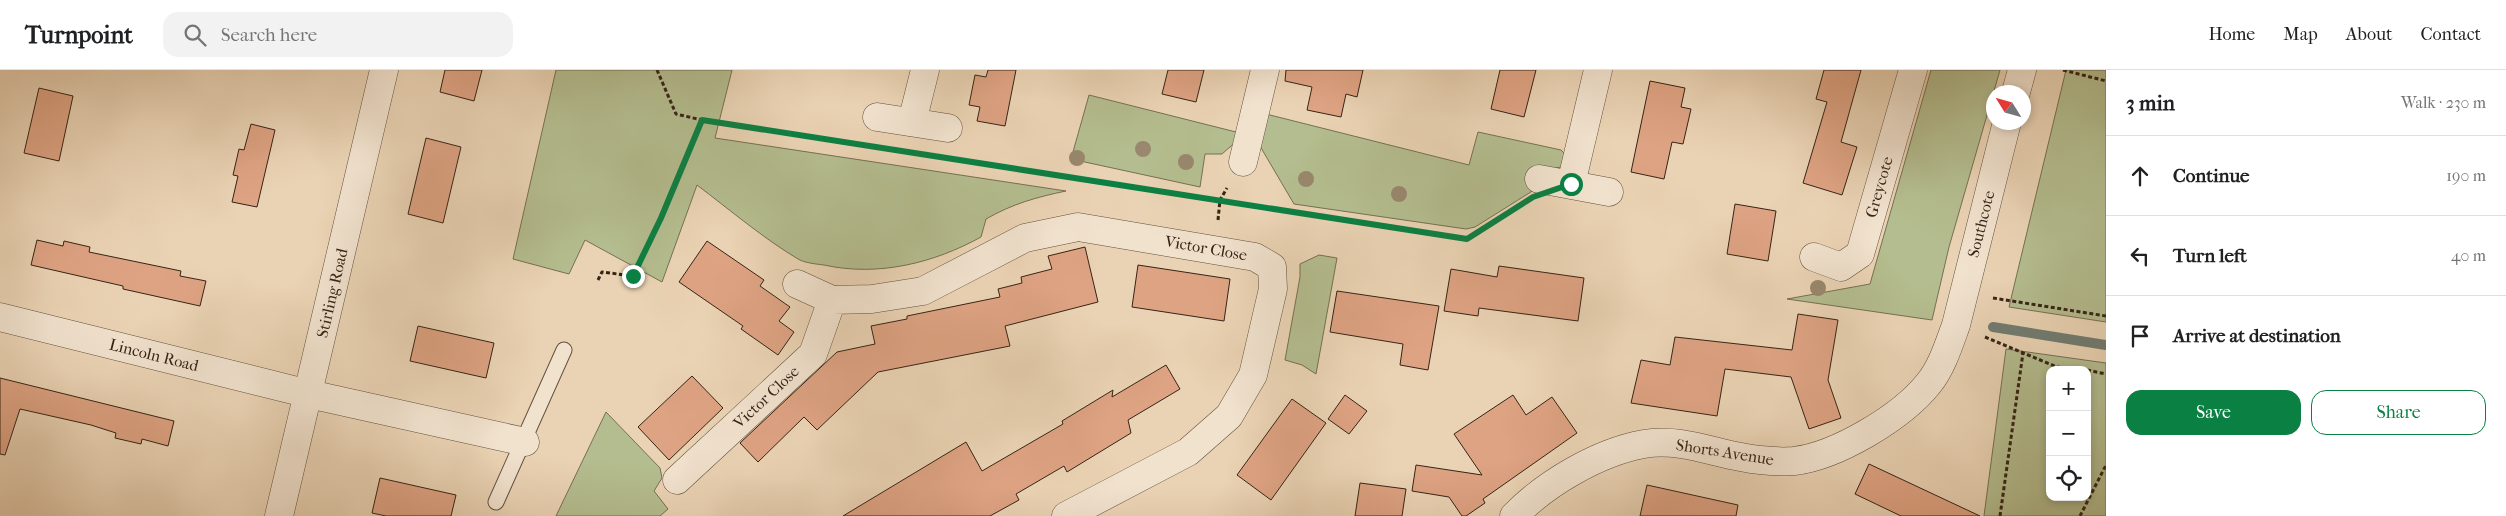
<!DOCTYPE html>
<meta charset="utf-8">
<style>
:root{--surface:#fff;--page:#f2f2f2;--text:#202124;--muted:#757577;--line:#e0e0e0;--accent:#0b8043}
body{margin:0;font-family:"IM FELL French Canon",serif;background:var(--page);color:var(--text)}
.controls{position:absolute;right:15px;bottom:15px;display:grid;overflow:hidden;border-radius:10px;box-shadow:0 2px 8px #0003}
.controls button{width:45px;height:45px;display:grid;place-items:center;padding:0;border:0;border-bottom:1px solid var(--line);background:var(--surface);color:var(--text);font:25px sans-serif}
.compass{position:absolute;left:1986px;top:15px;width:45px;height:45px;border-radius:50%;background:var(--surface);box-shadow:0 2px 8px #0003;rotate:307deg}
.stop{position:absolute;width:15px;height:15px;margin:-11px;border:4px solid #0b8043;border-radius:50%;background:#fff}
.stop.end{background:#0b8043;border-color:#fff;box-shadow:0 1px 5px #0008}
.list{margin:0;padding:0;list-style:none}
h2{display:flex;justify-content:space-between;align-items:center;height:65px;margin:0;padding:0 20px;font-size:21px}
h2 small{font-size:16px;font-weight:400;color:var(--muted)}
.list li{display:grid;grid-template-columns:32px 1fr auto;gap:15px;align-items:center;box-sizing:border-box;height:80px;padding:0 20px;border-top:1px solid var(--line)}
.list b{display:block;font-size:19px;white-space:nowrap}
.list em{font-size:16px;font-style:normal;color:var(--muted)}
.actions{display:flex;gap:10px;padding:15px 20px}
.actions a{flex:1;padding:11px 0;border:1px solid var(--accent);border-radius:15px;text-align:center;font-size:18px;color:var(--accent)}
.actions .main{background:var(--accent);color:#fff}
.icon{flex:none;width:28px;height:28px;fill:none;stroke:currentColor;stroke-width:2;stroke-linecap:round;stroke-linejoin:round}
.map{position:relative;flex:none;width:2106px;height:446px;overflow:hidden}
header{display:flex;align-items:center;gap:30px;box-sizing:border-box;height:70px;padding:0 25px;background:var(--surface);border-bottom:1px solid var(--line)}
header strong{font-size:24px}
nav{display:flex;gap:28px;margin-inline-start:auto;font-size:18px}
.search{width:350px;height:45px;background:var(--page);display:flex;align-items:center;gap:12px;box-sizing:border-box;padding:0 18px;border-radius:15px;color:var(--muted);font-size:19px}
main{display:flex}
aside{flex:1;background:var(--surface)}
.map>svg:first-child{display:block}
.green{fill:#b4bd8f;stroke:#757052;fill-rule:evenodd}
.lines{fill:none;stroke-linecap:round;stroke-linejoin:round}
.stream{stroke:#717c71;stroke-width:10}
.building{fill:#dea383;stroke:#362416}
.lane-casing{stroke:#63503e;stroke-width:17}
.street-casing{stroke:#63503e;stroke-width:29}
.path{stroke:#362416;stroke-width:3;stroke-dasharray:4 2.5;stroke-linecap:butt}
.lane{stroke:#f1e2ce;stroke-width:15}
.street{stroke:#f1e2ce;stroke-width:28}
.tree{fill:#99886e}
.route{stroke:#0b8043;stroke-width:6}
.labels{text-anchor:middle;dominant-baseline:central;stroke-width:4;stroke-linejoin:round;paint-order:stroke}
.street-label{font-size:16px;fill:#362416;stroke:#f1e2ce}
</style>
<header>
<strong>Turnpoint</strong>
<div class="search"><svg class="icon" aria-label="search" viewBox="0 0 24 24"><circle cx="10" cy="10" r="6"/><path d="M15 15l6 6"/></svg>Search here</div>
<nav><a>Home</a><a>Map</a><a>About</a><a>Contact</a></nav>
</header>
<main>
<div class="map">
<svg width="2106" height="446" viewBox="0 0 2106 446">
<rect width="100%" height="100%" fill="#ead3b4"/>
<filter id="stains"><feTurbulence type="fractalNoise" baseFrequency=".004" numOctaves="4"/><feColorMatrix values="0 0 0 0 .2 0 0 0 0 .09 0 0 0 0 .02 0 0 0 .5 -.17"/></filter>
<radialGradient id="worn" r=".72"><stop offset=".6" stop-color="#630" stop-opacity="0"/><stop offset="1" stop-color="#630" stop-opacity=".3"/></radialGradient>
<!-- green -->
<g class="green">
<path d="M556,0H732L715,68L1066,121C1037,127 1012,134 986,149L981,167C934,193 878,207 824,195C816,194 805,193 798,189C763,168 730,140 697,115L662,212L585,170L569,204L513,189Z"/>
<path d="M1931,0H2000L1949,177L1932,250L1787,229L1870,214Z"/>
<path d="M2066,0H2106V252L2009,237Z"/>
<path d="M1089,25L1240,63L1238,70L1222,84H1205L1200,117L1071,89Z"/>
<path d="M1266,44L1469,95L1478,62L1561,80L1569,88L1561,97L1552,99L1534,120L1475,157L1466,159L1294,134L1257,71Z"/>
<path d="M1319,185L1337,188L1316,304L1302,295L1285,290L1300,207V194Z"/>
<path d="M2006,279L2106,293V446H1984ZM2050,300H2087V427H2050Z"/>
<path d="M606,342L660,398L662,408L654,421L668,439L660,446H556Z"/>
</g>
<g class="lines">
<!-- stream -->
<path class="stream" d="M1993,257L2106,275"/>
</g>
<!-- building -->
<g class="building">
<path d="M445,0H482L474,31L440,22Z"/>
<path d="M988,0H1016L1005,56L977,51L980,37L969,35L975,5L986,7Z"/>
<path d="M1168,0H1204L1196,32L1162,24Z"/>
<path d="M1286,0H1363L1357,27L1346,24L1341,47L1307,40L1312,17L1285,11Z"/>
<path d="M1500,0H1536L1524,47L1491,39Z"/>
<path d="M1824,0H1861L1841,72L1857,77L1842,125L1803,113L1827,32L1816,29Z"/>
<path d="M1650,11L1685,18L1681,37L1691,39L1683,74L1672,72L1664,109L1631,102Z"/>
<path d="M39,18L73,26L59,91L24,83Z"/>
<path d="M251,54L275,60L257,137L232,132L238,106L233,105L239,79L244,80Z"/>
<path d="M426,68L461,77L443,153L408,144Z"/>
<path d="M1735,134L1776,141L1768,191L1727,184Z"/>
<path d="M37,170L63,176L64,171L90,177L89,182L181,201L180,206L206,211L200,236L123,219V216L31,195Z"/>
<path d="M707,171L764,210L760,216L790,237L779,251L794,262L778,285L741,259L743,256L679,212Z"/>
<path d="M1085,177L1098,232L1005,256L1010,276L878,302L817,360L804,347L758,392L740,373L837,282L875,274L871,256L907,249V246L1000,227L998,219L1022,213L1021,207L1052,199L1048,186Z"/>
<path d="M1138,195L1230,209L1224,251L1132,237Z"/>
<path d="M1499,196L1584,208L1578,251L1479,238L1478,246L1444,241L1451,199L1497,207Z"/>
<path d="M1337,221L1439,236L1428,300L1400,295L1403,274L1330,262Z"/>
<path d="M1798,244L1838,250L1828,310L1841,348L1809,359L1791,307L1725,299L1717,346L1631,333L1641,290L1670,295L1675,267L1792,280Z"/>
<path d="M418,256L494,273L486,308L410,291Z"/>
<path d="M1166,295L1180,319L1128,350L1131,363L1067,402L1064,396L1016,424L1019,430L990,446H843L966,372L982,401L1063,354L1062,351L1113,320L1112,327Z"/>
<path d="M692,306L723,338L669,390L638,357Z"/>
<path d="M0,308L174,351L168,376L142,369L141,374L115,368L116,363L91,355L20,339L5,385L0,384Z"/>
<path d="M1345,325L1367,341L1349,364L1328,349Z"/>
<path d="M1513,325L1526,345L1552,327L1577,363L1483,429L1485,433L1466,446H1462L1449,427L1412,421L1416,395L1482,405L1454,364Z"/>
<path d="M1292,329L1326,353L1271,430L1237,405Z"/>
<path d="M1869,394L1980,446H1901L1855,424Z"/>
<path d="M380,408L456,425L451,446H386L372,443Z"/>
<path d="M1360,413L1406,419L1402,446H1355Z"/>
<path d="M1647,415L1738,435L1736,446H1640Z"/>
</g>
<g class="lines">
<!-- lane casing -->
<g class="lane-casing">
<path id="lane" d="M496,432L564,280"/>
</g>
<!-- street casing -->
<g class="street-casing">
<g id="street">
<path d="M2016,22L2022,0"/>
<path d="M877,47L948,58"/>
<path d="M912,52L925,0"/>
<path d="M1243,92L1265,0"/>
<path d="M1539,109L1609,122"/>
<path d="M1571,114L1598,0"/>
<path d="M1814,187L1841,197L1860,184L1913,0"/>
<path d="M797,214L832,230"/>
<path d="M0,247L309,324L525,372"/>
<path d="M677,410L813,284L832,230L872,229L923,221L1025,168L1078,157L1255,187L1272,197L1273,219L1253,305L1229,346L1188,382L1066,446"/>
<path d="M279,446L384,0"/>
<path d="M1514,446C1546,413 1599,382 1644,374C1684,367 1721,387 1760,390C1770,391 1783,392 1794,391C1837,386 1902,347 1929,313C1942,297 1949,274 1956,255L2007,52"/>
</g>
</g>
<!-- path -->
<g class="path">
<path d="M657,0L676,44L702,50"/>
<path d="M2063,0L2106,11"/>
<path d="M952,89L1467,169L1522,134"/>
<path d="M1218,150L1220,130L1227,118"/>
<path d="M598,210L602,202L633,206L661,148L702,50L864,75"/>
<path d="M1993,228L2106,246"/>
<path d="M1985,267L2057,297L2082,300"/>
<path d="M2087,300L2106,304"/>
<path d="M2000,446L2023,283"/>
<path d="M2080,446L2106,395"/>
</g>
<!-- lane -->
<use href="#lane" class="lane"/>
<!-- street -->
<use href="#street" class="street"/>
</g>
<!-- trees -->
<g class="tree">
<circle cx="1143" cy="79" r="8"/>
<circle cx="1077" cy="88" r="8"/>
<circle cx="1186" cy="92" r="8"/>
<circle cx="1306" cy="109" r="8"/>
<circle cx="1399" cy="124" r="8"/>
<circle cx="1818" cy="218" r="8"/>
</g>
<g class="lines">
<!-- route -->
<path class="route" d="M633,206L661,148L702,50L1467,169L1533,127L1571,114"/>
</g>
<g class="labels">
<!-- street labels -->
<g class="street-label">
<text transform="translate(1879 117) rotate(-74)">Greycote</text>
<text transform="translate(1981 154) rotate(-76)">Southcote</text>
<text transform="translate(1206 178) rotate(10)">Victor Close</text>
<text transform="translate(332 223) rotate(-77)">Stirling Road</text>
<text transform="translate(154 285) rotate(14)">Lincoln Road</text>
<text transform="translate(766 327) rotate(-43)">Victor Close</text>
<text transform="translate(1725 382) rotate(9)">Shorts Avenue</text>
</g>
</g>
<rect width="100%" height="100%" filter="url(#stains)"/>
<rect width="100%" height="100%" fill="url(#worn)"/>
</svg>
<div class="controls">
<button>+</button>
<button>−</button>
<button><svg class="icon" aria-label="locate" viewBox="0 0 24 24"><circle cx="12" cy="12" r="6"/><path d="M12 2v4M12 18v4M2 12h4M18 12h4"/></svg></button>
</div>
<svg class="compass" viewBox="-18 -18 36 36"><path d="M0-13l5 13h-10z" fill="#e53935"/><path d="M0 13l5-13h-10z" fill="#757577"/></svg>
<div class="stop" style="left:1571px;top:114px"></div>
<div class="stop end" style="left:633px;top:206px"></div>
</div>
<aside>
<h2>3 min<small>Walk · 230 m</small></h2>
<ul class="list">
<li><svg class="icon" aria-label="ahead" viewBox="0 0 24 24"><path d="M12 20V5M6 11l6-6 6 6"/></svg><div><b>Continue</b></div><em>190 m</em></li>
<li><svg class="icon" aria-label="left" viewBox="0 0 24 24"><path d="M17 20v-9H6M10 6l-5 5 5 5"/></svg><div><b>Turn left</b></div><em>40 m</em></li>
<li><svg class="icon" aria-label="arrive" viewBox="0 0 24 24"><path d="M6 21V4h12l-3 4 3 4H6"/></svg><div><b>Arrive at destination</b></div></li>
</ul>
<div class="actions"><a class="main">Save</a><a>Share</a></div>
</aside>
</main>
